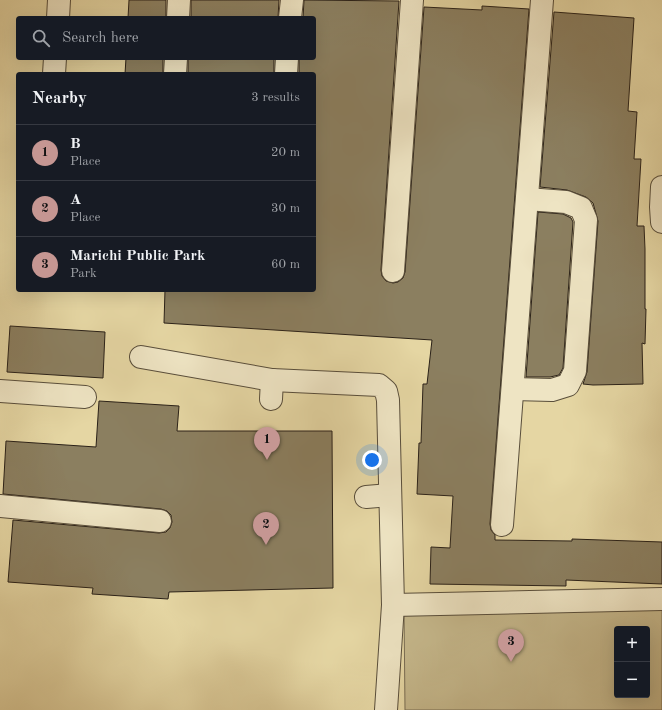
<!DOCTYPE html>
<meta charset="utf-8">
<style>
:root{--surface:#171b24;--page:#20242c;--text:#f1f3f6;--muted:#9ea1a6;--line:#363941;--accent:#c59692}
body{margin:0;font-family:"Old Standard TT",serif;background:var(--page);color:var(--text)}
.controls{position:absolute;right:12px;bottom:12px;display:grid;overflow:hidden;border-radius:4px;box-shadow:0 4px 16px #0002}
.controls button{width:36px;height:36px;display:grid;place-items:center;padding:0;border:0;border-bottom:1px solid var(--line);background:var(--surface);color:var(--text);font:20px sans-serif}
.you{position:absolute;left:372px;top:460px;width:14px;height:14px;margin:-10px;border:3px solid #fff;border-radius:50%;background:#1a73e8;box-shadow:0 0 0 6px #1a73e833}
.badge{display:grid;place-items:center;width:26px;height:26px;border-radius:50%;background:var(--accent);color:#111;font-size:13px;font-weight:700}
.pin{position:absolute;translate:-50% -33px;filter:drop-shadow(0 1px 2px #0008)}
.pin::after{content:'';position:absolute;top:21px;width:14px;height:12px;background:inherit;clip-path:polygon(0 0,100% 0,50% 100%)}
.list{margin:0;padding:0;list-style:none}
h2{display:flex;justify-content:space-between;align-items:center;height:52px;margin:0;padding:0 16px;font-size:17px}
h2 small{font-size:13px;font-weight:400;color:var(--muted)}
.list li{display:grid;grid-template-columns:26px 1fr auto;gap:12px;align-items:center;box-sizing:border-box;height:56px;padding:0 16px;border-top:1px solid var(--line)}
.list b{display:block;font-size:15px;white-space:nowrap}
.list p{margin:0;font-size:13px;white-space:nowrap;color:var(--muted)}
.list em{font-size:13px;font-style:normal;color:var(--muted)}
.icon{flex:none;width:22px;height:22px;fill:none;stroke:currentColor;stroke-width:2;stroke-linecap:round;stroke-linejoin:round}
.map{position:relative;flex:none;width:662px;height:710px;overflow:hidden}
.search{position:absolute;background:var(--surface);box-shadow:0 4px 16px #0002;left:16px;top:16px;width:300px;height:44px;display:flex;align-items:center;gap:10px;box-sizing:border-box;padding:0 14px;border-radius:4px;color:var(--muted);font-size:15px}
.panel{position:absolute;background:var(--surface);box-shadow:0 4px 16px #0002;left:16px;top:72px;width:300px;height:220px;border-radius:4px}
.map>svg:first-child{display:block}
.green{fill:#c5b78b;stroke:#786c52;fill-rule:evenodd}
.building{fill:#8b7f60;stroke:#2a2118}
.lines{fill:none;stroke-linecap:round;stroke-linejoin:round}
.minor-casing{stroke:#594e3b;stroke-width:24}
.minor{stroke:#eee4c3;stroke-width:22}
</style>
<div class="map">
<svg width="662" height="710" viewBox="0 0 662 710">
<rect width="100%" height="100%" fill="#e5d6a3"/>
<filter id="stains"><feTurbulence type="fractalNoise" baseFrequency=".005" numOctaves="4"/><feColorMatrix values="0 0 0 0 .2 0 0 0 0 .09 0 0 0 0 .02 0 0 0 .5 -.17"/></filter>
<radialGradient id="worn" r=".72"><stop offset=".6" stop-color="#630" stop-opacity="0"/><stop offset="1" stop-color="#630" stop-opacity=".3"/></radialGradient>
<!-- green -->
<path class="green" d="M662,605V710H405L404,608ZM617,629H647V695H617Z"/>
<!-- building -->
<g class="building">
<path d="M129,0H166V18H128Z"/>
<path d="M191,0H279L278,18H191Z"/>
<path d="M304,0L399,1L381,270L382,276L386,281L393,283L398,282L403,278L405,272L424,7L482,10V6L529,9L490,524L491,530L495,535V540L572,541V539L662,542V584L566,580V586L430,584L431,547L450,548L453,496L417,494L419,443H421L423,384H427L432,340L164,323L165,290H314V74H299V58H314V18H303Z"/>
<path d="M554,12L634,18L628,111L637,112L634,159H641L637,226H644L645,249V309H646L645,344L642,343L643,384L593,385L583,384L587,372L598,221L593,203L586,197L567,190L540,187Z"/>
<path d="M126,58H163V74H125Z"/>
<rect x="188" y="58" width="86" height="16"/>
<path d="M538,212L563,214L571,218L573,222L563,368L559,375L550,377H526Z"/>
<path d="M10,326L105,332L103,378L7,372Z"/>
<path d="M99,401L179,406L177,431H332L333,588L169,592L168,599L92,594L93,588L8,582L13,520L159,533L166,532L170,528L172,522L171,515L167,511L161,509L3,494L6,441L96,447Z"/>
</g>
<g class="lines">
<!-- minor casing -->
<g class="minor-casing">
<g id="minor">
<path d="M58,18L59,0"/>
<path d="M178,18L179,0"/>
<path d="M290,18L292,0"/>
<path d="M54,74L55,58"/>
<path d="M175,74L176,58"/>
<path d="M286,74L287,58"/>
<path d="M662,187L661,207L662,222"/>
<path d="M393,271L412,0"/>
<path d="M141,357L272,380L379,385L386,391L388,400L393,605L386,710"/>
<path d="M513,389L552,390L568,385L575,371L586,220L581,208L566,202L527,199"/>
<path d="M0,391L85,397"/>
<path d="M271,399L272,380"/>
<path d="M366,497L390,495"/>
<path d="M0,506L160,521"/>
<path d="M502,525L542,0"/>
<path d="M393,605L662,599"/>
</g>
</g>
<!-- minor -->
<use href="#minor" class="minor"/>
</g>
<rect width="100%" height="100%" filter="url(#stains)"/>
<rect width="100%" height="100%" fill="url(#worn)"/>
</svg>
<div class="controls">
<button>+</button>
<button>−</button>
</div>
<div class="you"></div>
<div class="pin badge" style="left:267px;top:460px">1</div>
<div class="pin badge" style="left:266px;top:545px">2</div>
<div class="pin badge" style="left:511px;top:662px">3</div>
<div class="search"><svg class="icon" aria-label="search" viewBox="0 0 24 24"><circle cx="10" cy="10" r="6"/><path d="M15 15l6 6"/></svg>Search here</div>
<section class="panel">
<h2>Nearby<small>3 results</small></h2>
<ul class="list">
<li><span class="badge">1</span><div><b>B</b><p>Place</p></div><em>20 m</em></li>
<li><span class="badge">2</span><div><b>A</b><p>Place</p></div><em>30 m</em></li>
<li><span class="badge">3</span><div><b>Marichi Public Park</b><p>Park</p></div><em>60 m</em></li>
</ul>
</section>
</div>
